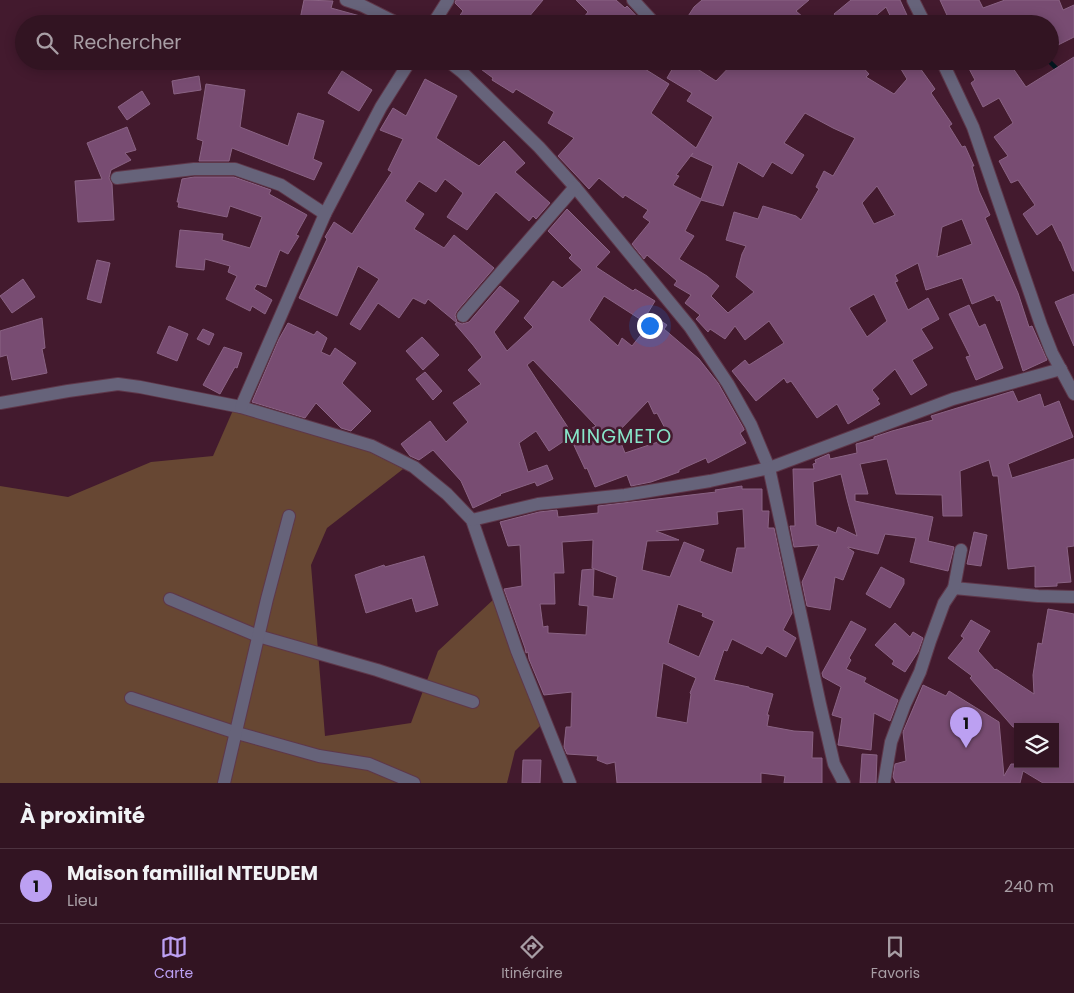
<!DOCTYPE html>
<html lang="fr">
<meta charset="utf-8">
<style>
:root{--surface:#321422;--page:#3d212f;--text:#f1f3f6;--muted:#a89ea5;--line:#4d3340;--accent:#bca0f2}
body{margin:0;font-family:Poppins,sans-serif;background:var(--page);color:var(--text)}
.controls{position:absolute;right:15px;bottom:15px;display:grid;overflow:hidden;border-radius:0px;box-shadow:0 2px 12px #0003}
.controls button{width:45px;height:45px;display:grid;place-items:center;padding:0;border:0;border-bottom:1px solid var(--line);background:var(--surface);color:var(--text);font:25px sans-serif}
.you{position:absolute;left:649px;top:325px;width:18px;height:18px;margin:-12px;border:4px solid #fff;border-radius:50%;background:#1a73e8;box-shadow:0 0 0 8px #1a73e833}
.badge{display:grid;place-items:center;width:32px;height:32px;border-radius:50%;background:var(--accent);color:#111;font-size:16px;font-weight:700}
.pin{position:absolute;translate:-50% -41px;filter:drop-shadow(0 1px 2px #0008)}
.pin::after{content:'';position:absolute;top:26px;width:18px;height:15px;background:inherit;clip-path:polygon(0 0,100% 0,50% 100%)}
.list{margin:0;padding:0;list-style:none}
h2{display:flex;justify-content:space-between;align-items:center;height:65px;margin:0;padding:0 20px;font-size:21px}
h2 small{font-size:16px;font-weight:400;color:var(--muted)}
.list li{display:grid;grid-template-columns:32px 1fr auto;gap:15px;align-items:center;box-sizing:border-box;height:75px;padding:0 20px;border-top:1px solid var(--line)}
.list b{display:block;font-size:19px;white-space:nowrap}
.list p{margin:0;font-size:16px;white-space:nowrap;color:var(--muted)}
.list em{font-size:16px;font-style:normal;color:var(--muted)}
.icon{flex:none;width:28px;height:28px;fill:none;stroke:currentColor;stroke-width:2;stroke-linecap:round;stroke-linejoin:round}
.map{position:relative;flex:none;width:1074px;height:783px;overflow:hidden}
.search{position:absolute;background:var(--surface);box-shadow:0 2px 12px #0003;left:15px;right:15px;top:15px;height:55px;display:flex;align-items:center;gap:12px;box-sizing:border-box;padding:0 18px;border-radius:28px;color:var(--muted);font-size:19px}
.sheet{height:140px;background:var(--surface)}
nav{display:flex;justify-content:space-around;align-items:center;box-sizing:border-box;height:70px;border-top:1px solid var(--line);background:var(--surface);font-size:14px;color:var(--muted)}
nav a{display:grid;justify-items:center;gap:2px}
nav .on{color:var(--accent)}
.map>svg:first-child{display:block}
.green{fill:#674733}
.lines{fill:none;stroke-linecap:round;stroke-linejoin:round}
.stream{stroke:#03161f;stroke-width:4.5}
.building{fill:#784c72;stroke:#8a6384;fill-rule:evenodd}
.minor-casing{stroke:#5e374a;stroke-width:14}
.tertiary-casing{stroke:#5e374a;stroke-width:14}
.minor{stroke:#66637a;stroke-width:12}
.tertiary{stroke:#66637a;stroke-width:12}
.labels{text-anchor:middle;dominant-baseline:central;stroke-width:5;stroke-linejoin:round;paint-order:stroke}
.neighbourhood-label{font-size:19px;letter-spacing:1px;fill:#88e6c9;stroke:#431a2e}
</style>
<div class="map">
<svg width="1074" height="783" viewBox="0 0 1074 783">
<rect width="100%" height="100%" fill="#431a2e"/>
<!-- green -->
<path class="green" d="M234,408L363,446L407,466L327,528L311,565L325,736L411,723L438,651L494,599L541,725L515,751L507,783H0V486L68,497L151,462L213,456Z"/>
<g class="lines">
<!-- stream -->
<path class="stream" d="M1049,61L1056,68L1059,74"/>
</g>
<!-- building -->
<g class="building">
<path d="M304,0L333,1L331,8L371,19L376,22V24H299Z"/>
<path d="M456,0H543L523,24H454L463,11L455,3Z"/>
<path d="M576,0H616L625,8L627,6L628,7L644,24H592L584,17L588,12Z"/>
<path d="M702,0H809L796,11L811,24H683L694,7Z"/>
<path d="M851,0H900L911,24H894L886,7L866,24H842L834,14Z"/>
<path d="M940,0H979L983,8L1005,0H1059L1063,10L1074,5V37L1050,49V24H951Z"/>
<path d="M1074,57V271H1073L1061,241H1060L1052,224L1037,235L1023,214L1035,205L1018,180L1011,183L999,161L1008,156L994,137L1013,123L999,98L983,107L971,83L975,80L965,61H1008L1026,87Z"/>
<path d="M470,61H498L507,67L511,61H632L669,84L651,113L696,148L713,117L687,101L692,93L667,78L677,61H685L716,81L735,61H857L869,74L866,77L894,94L907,79L896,61H915L935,89L931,93L952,124L949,126L962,147L965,146L974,166H972L979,191L990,215L985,218L1018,293L1029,327L1032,326L1047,360L1023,371L1000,300L997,301L994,295L972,304L962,278L926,290L918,263L895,275L898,281L895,282L908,310L928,298L939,319L921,329L933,348L912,360L927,385L911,395L895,369L872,390L879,399L877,400L880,404L848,424L837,404L817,418L791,381L787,383L784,378L756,401L732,371L745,360L749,365L784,343L769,321L745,340L735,326L725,339L710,329L708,332L696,319L700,315L685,303L691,295L674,285L677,281L647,255L644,259L632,244L650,222L643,217L648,210L625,195L623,198L599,178L589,189L558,156L574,138L548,123L554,112L516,89L513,93L492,80L493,78ZM805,113L833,128L855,138L833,176L824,171L816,187L819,189L801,220L796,216L763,206L758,219L734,212L726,240L746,246L742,254L736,277L754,292L728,313L711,296L719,286L707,276L679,259L694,236L685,231L701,200L723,206L738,162L763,177L772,162L792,174L804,155L784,143ZM693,153L691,156L713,166L701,199L673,185L679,176L676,175ZM877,186L895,215L874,224L862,203ZM962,219L972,244L937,257L942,227ZM874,294L887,321L867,337L849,308Z"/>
<path d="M342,71L372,90L359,111L328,93Z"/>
<path d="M199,76L201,90L174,94L172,81Z"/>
<path d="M425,79L457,96L436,138L479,166L504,141L525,163L515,172L550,203L536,219L533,216L529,221L496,192L467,230L447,217L463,193L445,179L436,192L419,181L405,201L424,214L414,229L444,248L454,235L494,268L457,311L455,315L457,322L462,324L469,322L500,286L519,301L494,332L507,351L533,327L524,318L553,281L562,288L582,270L569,258L572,255L548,231L567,209L610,252L596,267L633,291L635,289L655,301L643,321L604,296L589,320L618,346L622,338L632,346L655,317L667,325L664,329L699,359L718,383L744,429V430L740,433L746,443L708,463L706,458L679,470V472L651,482L631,486L627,475L595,487L587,468L585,469L571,439L596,426L533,360L527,365L573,435L549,451L536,431L519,443L528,472L547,465L553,479L537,486L535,482L500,494L501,495L473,508L461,481L433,450L419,460L410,456L401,444L430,421L446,442L468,422L453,403L481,384L468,370L482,357L473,345L455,324L457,323L428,299L425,304L413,298L399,318L378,303L360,330L350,324L379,279L358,266L337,316L299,298L327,239L325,237L334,222L352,234L392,172L388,170L403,139L380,130L393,108L406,116ZM648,401L654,414L657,413L670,438L625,453L617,433Z"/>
<path d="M206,84L245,90L240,127L288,146L298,113L324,121L313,159L322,163L314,180L232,148L229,161H199L203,141L197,139Z"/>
<path d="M142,91L150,104L127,120L118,107Z"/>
<path d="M127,127L136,150L125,153L131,160L111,170L109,178L112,184L114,220L78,222L75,181L102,179L87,143Z"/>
<path d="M194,177H234L271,190L269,194L307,215L296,235L299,236L288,254L280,250L266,287L257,284L254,289L272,300L265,314L252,306L250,311L226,299L237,276L228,272L230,266L205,259L204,270L176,267L180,230L223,234L222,240L250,248L262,217L230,206L227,217L178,207L179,202H177L182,179Z"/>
<path d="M97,260L110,263L101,303L87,299Z"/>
<path d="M23,279L35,297L12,313L0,296Z"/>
<path d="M1074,294V346L1055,302Z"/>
<path d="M969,305L979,327L985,324L1003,368L976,380L966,357L970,356L949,314Z"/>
<path d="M42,318L45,348L42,349L47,373L12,380L7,355L0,357V331Z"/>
<path d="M288,323L314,335L317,331L327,338L321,352L330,356L335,348L356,363L342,383L371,411L351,431L341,428L316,403L305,418L252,402L279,339Z"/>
<path d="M169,326L188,334L177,361L157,353Z"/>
<path d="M203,329L214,334L209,345L197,339Z"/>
<path d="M422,337L439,355L423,370L406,351Z"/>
<path d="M224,347L242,353L237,368L235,367L220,394L203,385Z"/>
<path d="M425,372L442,391L433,400L416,379Z"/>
<path d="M1013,391L1018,402L1040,394L1044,407L1059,401L1073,437L1008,464L1012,478L1074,459V546L1067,547L1071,582L1057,583V586L1035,587V566L1008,569L998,476H993L989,460L960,471L962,516H943L942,495L896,494L887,459L860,464L868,494H855V501L933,517L928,541L954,547L948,571L910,562L916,538L885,534L878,554L848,547V548L854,552L843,580L835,577L830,610L807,606L802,582L819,545L794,547L790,526H795L793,469H814L813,464L816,463L815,460L829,454L830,459L857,453L856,444L874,439V437L892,431L933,420L931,416ZM841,474L847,499L857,536L838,527L836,533L816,525L813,482Z"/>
<path d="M742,486V489H762V511H769L768,528H774L792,613L783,630L796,638L786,657L767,646L762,654L732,639L727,651L724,650L714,680L749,687V688L773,694L767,715H769L767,726L794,731L813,732L812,758H822V783H784L785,776L761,773V783H617L615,762L607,764L597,760L598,756L567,754L564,747L566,727H571L572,692L544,695L529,659L528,652L526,653L525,648L504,589L522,586L520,545L508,546L500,522L539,512L557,510L558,517L598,513V506L716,492L715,490ZM743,509L745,548H737L732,573L700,561L704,550L684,542L670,577L642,570L647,541L679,540L656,531L718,524L717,512ZM593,540L592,568L617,577L613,599L593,596L594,569L582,570L579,605L588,606L586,635L548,633V626L543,627L540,604H555L554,573H564L562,542ZM678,604L703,613L702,616L714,621L699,657L668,643ZM663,663L696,678L690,693L691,694L687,723L656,717Z"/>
<path d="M974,532L987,535L981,566L967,564Z"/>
<path d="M424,556L438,605L416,612L412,598L366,613L355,575L384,565L385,567Z"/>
<path d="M881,567L904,579V584L890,608L866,594Z"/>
<path d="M1048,609L1074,614V783H1043L1023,771L1020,783H896L893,777L895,764L906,761L903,732L923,685L946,696L949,691L999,722L1004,776L1011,764H1055V727H1013L970,678L972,676L948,658L964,638L961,636L971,620L990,631L978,651L995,670L996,669L1034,694L1033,675L1038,643L1042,644Z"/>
<path d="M851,621L866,629L849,658L851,660L846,669L866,678L864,682L898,700L890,721L874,713L871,750L838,745L842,718L832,715L841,687L823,677L822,673Z"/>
<path d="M895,623L910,637L913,632L923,638L918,652L905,672L892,664L894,661L875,645Z"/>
<path d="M862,754L877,755L876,783H860Z"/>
<path d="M523,760H541L540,783H522Z"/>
</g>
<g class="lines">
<!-- minor casing -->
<g class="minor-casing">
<g id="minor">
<path d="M346,0L361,5L399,24"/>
<path d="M633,0L655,24"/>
<path d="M433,24L448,0"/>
<path d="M448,61L462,72L539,147L575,187L690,327L728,384L751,425L769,468L820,704L834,764L844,783"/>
<path d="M117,178L194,169H235L281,185L325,214"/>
<path d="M463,316L575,187"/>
<path d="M0,403L68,391L118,384L140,387L241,407L372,446L414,467L447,494L472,520L517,651L570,783"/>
<path d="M241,407L325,214L381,107L410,61"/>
<path d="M472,520L538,504L625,495L710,481L769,468L953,399L1061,369"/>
<path d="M954,588L1038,596L1074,597"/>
<path d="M170,599L258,636L377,670L473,702"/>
<path d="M131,698L237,733L319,756L369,764L414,783"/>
<path d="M224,783L267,599L289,516"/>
<path d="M884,783L891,742L905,704L920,672L930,641L944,603L954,588L961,550"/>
</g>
</g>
<!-- tertiary casing -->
<g class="tertiary-casing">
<g id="tertiary">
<path d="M913,0L925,24"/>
<path d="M942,61L973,127L1041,325L1052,353L1074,394"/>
</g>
</g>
<!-- minor -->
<use href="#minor" class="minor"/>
<!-- tertiary -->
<use href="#tertiary" class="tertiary"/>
</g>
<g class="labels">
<!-- neighbourhood labels -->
<g class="neighbourhood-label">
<text x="618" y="436">MINGMETO</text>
</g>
</g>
</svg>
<div class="controls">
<button><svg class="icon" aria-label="layers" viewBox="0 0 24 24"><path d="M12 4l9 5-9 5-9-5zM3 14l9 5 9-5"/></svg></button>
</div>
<div class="you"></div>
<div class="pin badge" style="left:966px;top:748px">1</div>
<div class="search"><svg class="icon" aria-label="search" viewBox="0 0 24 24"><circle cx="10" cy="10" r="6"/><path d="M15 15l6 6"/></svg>Rechercher</div>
</div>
<section class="sheet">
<h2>À proximité<small></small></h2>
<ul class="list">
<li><span class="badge">1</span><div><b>Maison famillial NTEUDEM</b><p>Lieu</p></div><em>240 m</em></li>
</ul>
</section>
<nav>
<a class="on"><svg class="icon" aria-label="map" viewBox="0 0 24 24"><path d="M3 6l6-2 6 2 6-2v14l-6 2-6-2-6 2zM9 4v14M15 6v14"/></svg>Carte</a>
<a><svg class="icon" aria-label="directions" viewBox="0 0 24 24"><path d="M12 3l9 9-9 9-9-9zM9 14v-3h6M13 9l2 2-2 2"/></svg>Itinéraire</a>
<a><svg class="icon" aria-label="saved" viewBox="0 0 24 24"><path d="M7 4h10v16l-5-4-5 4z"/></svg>Favoris</a>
</nav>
